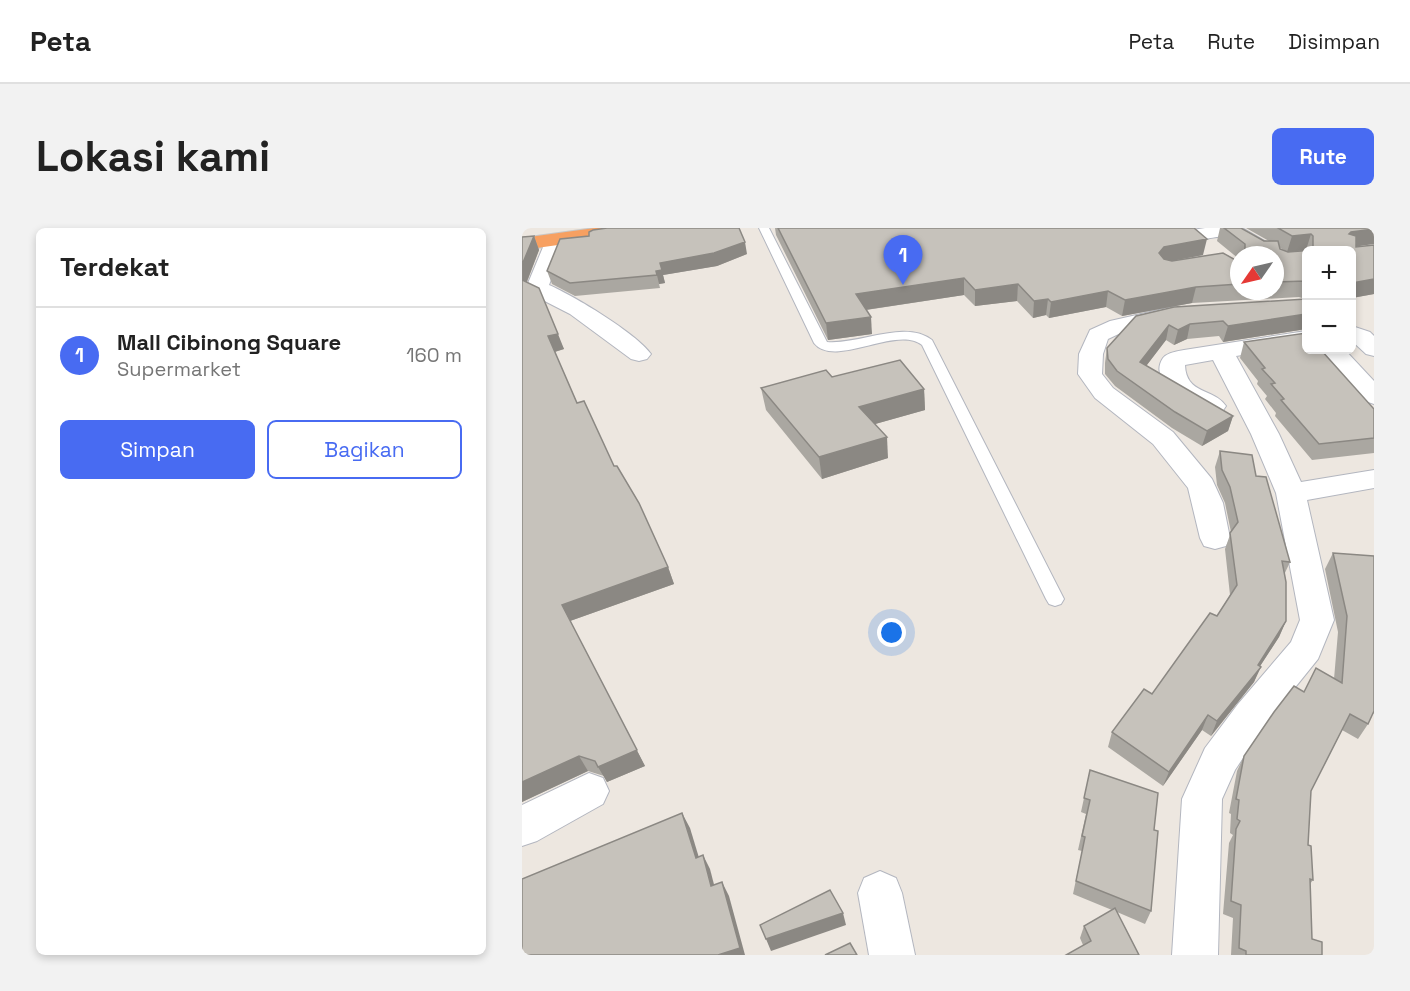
<!DOCTYPE html>
<html lang="id">
<meta charset="utf-8">
<style>
:root{--surface:#fff;--page:#f2f2f2;--text:#222;--muted:#767676;--line:#e0e0e0;--accent:#486bf2}
body{margin:0;font-family:"Space Grotesk",sans-serif;background:var(--page);color:var(--text)}
.controls{position:absolute;right:18px;top:18px;display:grid;overflow:hidden;border-radius:9px;box-shadow:0 3px 9px #0003}
.controls button{width:54px;height:54px;display:grid;place-items:center;padding:0;border:0;border-bottom:2px solid var(--line);background:var(--surface);color:var(--text);font:30px sans-serif}
.compass{position:absolute;left:708px;top:18px;width:54px;height:54px;border-radius:50%;background:var(--surface);box-shadow:0 3px 9px #0003;rotate:236deg}
.you{position:absolute;left:370px;top:405px;width:21px;height:21px;margin:-15px;border:4px solid #fff;border-radius:50%;background:#1a73e8;box-shadow:0 0 0 9px #1a73e833}
.badge{display:grid;place-items:center;width:39px;height:39px;border-radius:50%;background:var(--accent);color:#fff;font-size:20px;font-weight:700}
.pin{position:absolute;translate:-50% -50px;filter:drop-shadow(0 2px 3px #0008)}
.pin::after{content:'';position:absolute;top:32px;width:21px;height:18px;background:inherit;clip-path:polygon(0 0,100% 0,50% 100%)}
.list{margin:0;padding:0;list-style:none}
h2{display:flex;justify-content:space-between;align-items:center;height:78px;margin:0;padding:0 24px;font-size:26px}
h2 small{font-size:20px;font-weight:400;color:var(--muted)}
.list li{display:grid;grid-template-columns:39px 1fr auto;gap:18px;align-items:center;box-sizing:border-box;height:96px;padding:0 24px;border-top:2px solid var(--line)}
.list b{display:block;font-size:22px;white-space:nowrap}
.list p{margin:0;font-size:20px;white-space:nowrap;color:var(--muted)}
.list em{font-size:20px;font-style:normal;color:var(--muted)}
.actions{display:flex;gap:12px;padding:18px 24px}
.actions a{flex:1;padding:14px 0;border:2px solid var(--accent);border-radius:9px;text-align:center;font-size:21px;color:var(--accent)}
.actions .main{background:var(--accent);color:#fff}
.map{position:relative;flex:none;width:852px;height:727px;overflow:hidden;border-radius:9px}
header{display:flex;align-items:center;gap:36px;box-sizing:border-box;height:84px;padding:0 30px;background:var(--surface);border-bottom:2px solid var(--line)}
header strong{font-size:28px}
nav{display:flex;gap:33px;margin-inline-start:auto;font-size:21px}
.intro{display:flex;align-items:center;justify-content:space-between;box-sizing:border-box;height:144px;padding:0 36px}
h1{margin:0;font-size:42px}
.button{padding:15px 27px;border-radius:9px;background:var(--accent);color:#fff;font-size:21px;font-weight:700}
main{display:flex;gap:36px;padding:0 36px}
aside{flex:1;background:var(--surface);border-radius:9px;box-shadow:0 3px 9px #0003}
.map>svg:first-child{display:block}
.lines{fill:none;stroke-linecap:round;stroke-linejoin:round}
.lane-casing{stroke:#b3b6bf;stroke-width:2}
.street-casing{stroke:#b3b6bf;stroke-width:2}
.highway-casing{stroke:#c8c8c8;stroke-width:2}
.lane{fill:#fff;fill-rule:evenodd}
.street{fill:#fff;fill-rule:evenodd}
.highway{fill:#f7a061;fill-rule:evenodd}
.wall{fill:#aaa7a1;fill-rule:evenodd}
.shaded-wall{fill:#8b8883}
.building{fill:#c6c2bb;stroke:#8b8883;stroke-width:1.5}
</style>
<header>
<strong>Peta</strong>
<nav><a>Peta</a><a>Rute</a><a>Disimpan</a></nav>
</header>
<div class="intro"><h1>Lokasi kami</h1><a class="button">Rute</a></div>
<main>
<aside>
<h2>Terdekat<small></small></h2>
<ul class="list">
<li><span class="badge">1</span><div><b>Mall Cibinong Square</b><p>Supermarket</p></div><em>160 m</em></li>
</ul>
<div class="actions"><a class="main">Simpan</a><a>Bagikan</a></div>
</aside>
<div class="map">
<svg width="852" height="727" viewBox="0 0 852 727">
<rect width="100%" height="100%" fill="#ede7e0"/>
<g class="lines">
<!-- lane casing -->
<g class="lane-casing">
<path id="lane" d="M237,0H247L305,114C337,117 383,91 410,112L542,371L539,376L533,378L527,376L524,371L400,117C374,97 313,141 292,115Z"/>
</g>
<!-- street casing -->
<g class="street-casing">
<g id="street">
<path d="M683,0H720L765,26L784,24V36L762,38L755,36L753,27C727,27 727,14 708,9C694,6 678,15 664,11L661,7L664,3Z"/>
<path d="M34,6L41,8L44,12L27,57C52,68 114,105 129,126L125,131L117,133L109,131L48,86L7,65L4,60L24,12L27,8Z"/>
<path d="M650,79L658,81L661,86L658,91L603,103L586,111L581,126L580,146L591,160L651,204L690,251L701,275L708,310L704,318L693,321L682,318L678,310L666,260L631,216L573,170L556,146L557,126L568,102L588,93Z"/>
<path d="M830,98L848,104L852,108V128L844,126L830,113Z"/>
<path d="M784,103V117L714,128L757,206L779,254L852,242V260L785,272L812,392L796,431L742,498L713,542L700,571L696,727H650L660,571L683,520L716,476L769,414L778,392L754,265L729,206L691,132L663,137C664,167 692,160 704,178L700,184C677,189 623,156 641,130C645,125 655,123 662,122Z"/>
<path d="M798,122H823L852,153V176L843,173Z"/>
<path d="M67,545L81,550L87,563L81,576L15,613L0,618V577Z"/>
<path d="M358,643L374,650L380,665L393,727H347L336,665L342,650Z"/>
</g>
</g>
<!-- highway casing -->
<g class="highway-casing">
<path id="highway" d="M73,0H125L122,4L115,6L0,22V10Z"/>
</g>
<!-- lane -->
<use href="#lane" class="lane"/>
<!-- street -->
<use href="#street" class="street"/>
<!-- highway -->
<use href="#highway" class="highway"/>
</g>
<!-- wall -->
<g class="wall">
<path d="M253,0H672L681,27L649,33L717,34V63H753V27H717V31L695,13L698,0H719L742,13H747L724,0H852L834,19L852,17V66L830,70V22H784V101L701,114L697,108L665,111L652,117L644,112L624,138L711,188L706,203L680,218L650,200L593,158L583,146V135L585,120L614,88L783,71L777,69L670,75L600,88L584,79L527,90L524,87L511,90L495,73L453,78L442,67L344,82L350,106L306,112L254,7ZM757,19L765,24L784,22L766,24L758,21Z"/>
<path d="M12,8L17,22L5,54L42,121L33,124L55,175L92,238L146,339L152,356L48,393L123,538L85,554L82,548L66,543L0,574V9Z"/>
<path d="M225,26L195,38L141,47L143,55L137,56L138,60L53,68L30,56L25,43Z"/>
<path d="M722,114L852,181V225L790,232L753,188L754,185L743,171L745,168L735,156L736,153L718,130Z"/>
<path d="M310,149L402,161L403,182L353,196L366,230L300,251L244,182L239,160Z"/>
<path d="M698,223L734,248L768,334L762,347L764,393L757,409L738,438L732,454L689,508L680,502L641,558L586,519L590,504L630,466L695,388L708,367L703,321L709,304L703,275L695,257L693,239Z"/>
<path d="M811,325L852,328V486L851,485L846,496L836,511L820,502L789,563L786,617L791,652L788,656L790,711L800,727H709L711,690L701,686L707,615L711,607L708,605L709,586L707,585L715,543L722,528L782,464L794,440L812,451L816,404L803,341Z"/>
<path d="M568,542L632,602L629,683L623,696L595,684L617,727L561,717L558,710L562,698L590,682L551,666L560,623L556,622L564,586L559,584Z"/>
</g>
<!-- shaded-wall -->
<g class="shaded-wall">
<path d="M852,1V16L824,20L827,6L829,4Z"/>
<path d="M789,6L784,22L765,24L770,8Z"/>
<path d="M12,8L17,22L2,61L0,56V37Z"/>
<path d="M685,11L681,27L639,35L637,25L642,19Z"/>
<path d="M223,14L225,26L195,38L141,47L143,55L137,56L138,60L134,43L138,35Z"/>
<path d="M442,50V67L336,83L334,66Z"/>
<path d="M852,51V66L830,70V55Z"/>
<path d="M496,56L495,73L453,78V62Z"/>
<path d="M674,59L670,75L600,88L603,72Z"/>
<path d="M586,63L584,79L527,90L529,74Z"/>
<path d="M526,71L524,87L511,90L512,73Z"/>
<path d="M784,86V101L701,114L706,98Z"/>
<path d="M349,89L350,106L306,112L304,95Z"/>
<path d="M668,96L665,111L652,117L656,102Z"/>
<path d="M647,97L644,112L615,150L618,134Z"/>
<path d="M36,106L42,121L32,124L26,108Z"/>
<path d="M402,161L403,182L339,200L337,179Z"/>
<path d="M711,188L706,203L680,218L685,203Z"/>
<path d="M365,209L366,230L300,251L297,229Z"/>
<path d="M146,339L152,356L48,393L123,538L85,554L76,539L40,377Z"/>
<path d="M764,393L757,409L733,446L739,439L732,454L689,508L695,493L736,437Z"/>
<path d="M686,487L680,502L641,558L647,544Z"/>
<path d="M57,528L66,543L0,574V554Z"/>
<path d="M160,585L168,600L181,643L174,630Z"/>
<path d="M181,627L188,641L196,672L189,658Z"/>
<path d="M200,654L207,668L223,727H196Z"/>
<path d="M321,685L324,697L249,723L244,711Z"/>
</g>
<!-- building -->
<g class="building">
<path d="M85,0H217L223,14L192,25L138,35L140,42L134,43L135,47L48,55L25,43L38,11L67,8V4L71,2Z"/>
<path d="M256,0H672L685,11L642,19L637,25L642,31L650,33L701,25L717,34V56L674,59L603,72L586,63L529,74L526,71L512,73L496,56L453,62L442,50L334,66L349,89L304,95Z"/>
<path d="M702,0H719L742,13H756L758,21L766,24L791,22V8L789,6L770,8L756,0H852V1L829,4L827,6L834,8V19L852,17V51L830,55V22H784V53L753,54V27H723V16Z"/>
<path d="M12,8L0,37V9Z"/>
<path d="M0,52L17,60L36,106L26,108L55,175L62,173L92,238H95L117,275L146,339L40,377L115,522L76,539L73,533L57,528L0,554Z"/>
<path d="M784,71V86L706,98L701,93L668,96L656,102L647,97L618,134L711,188L685,203L653,184L595,143L586,131L585,120L614,88L652,79Z"/>
<path d="M784,105V122H799L852,181V210L797,216L759,172L762,171L749,156L753,155L740,141L743,140L722,114Z"/>
<path d="M378,132L402,161L337,179L365,209L297,229L239,160L304,142L310,149Z"/>
<path d="M698,223L730,227L734,248L744,249L768,334L760,333L764,354V393L736,437L739,439L695,493L686,487L647,544L590,504L622,461L630,466L688,385L695,388L715,357L708,305L716,294L708,259L700,242Z"/>
<path d="M811,325L852,328V483L846,496L828,486L789,563L786,617L789,618L791,652L788,651L790,711L800,714V727H724V723L717,720L719,677L709,673L714,601L718,593L715,591L717,572L714,571L722,528L752,484L772,458L782,464L794,440L820,455L825,388Z"/>
<path d="M568,542L636,565L632,602L636,603L629,683L554,653L563,609L560,608L568,572L562,570Z"/>
<path d="M160,585L174,630L181,627L189,658L200,654L218,720L196,727H0V651Z"/>
<path d="M308,662L321,685L244,711L238,697Z"/>
<path d="M593,680L617,727H544L569,713L562,698Z"/>
<path d="M328,715L335,727H303Z"/>
</g>
</svg>
<div class="controls">
<button>+</button>
<button>−</button>
</div>
<svg class="compass" viewBox="-18 -18 36 36"><path d="M0-13l5 13h-10z" fill="#e53935"/><path d="M0 13l5-13h-10z" fill="#767676"/></svg>
<div class="you"></div>
<div class="pin badge" style="left:381px;top:57px">1</div>
</div>
</main>
